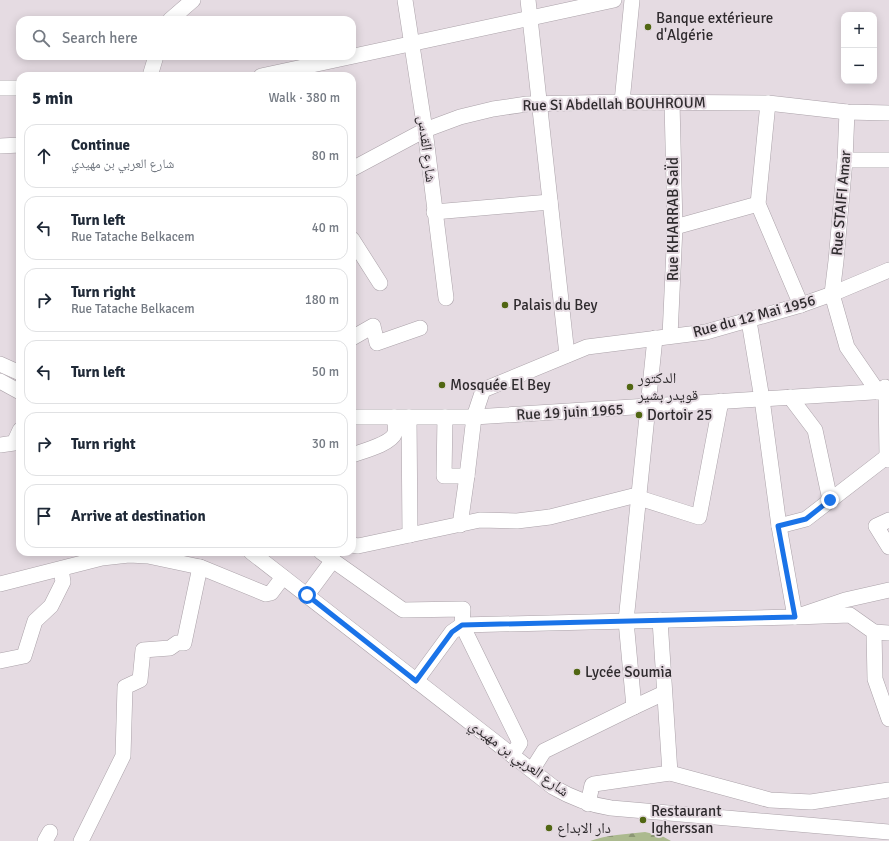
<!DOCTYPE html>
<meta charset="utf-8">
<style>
:root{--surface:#fff;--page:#f2f2f3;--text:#1f2937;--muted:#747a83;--line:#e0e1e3}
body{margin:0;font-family:Signika,"Noto Naskh Arabic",sans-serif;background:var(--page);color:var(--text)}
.controls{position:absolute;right:12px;top:12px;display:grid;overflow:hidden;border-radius:8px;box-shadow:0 2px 10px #0003}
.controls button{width:36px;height:36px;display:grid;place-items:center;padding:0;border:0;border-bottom:1px solid var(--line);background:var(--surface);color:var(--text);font:20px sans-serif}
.stop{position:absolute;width:12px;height:12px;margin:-9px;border:3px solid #1a73e8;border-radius:50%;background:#fff}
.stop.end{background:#1a73e8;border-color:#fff;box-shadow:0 1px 4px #0008}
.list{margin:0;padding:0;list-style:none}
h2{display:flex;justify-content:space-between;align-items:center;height:52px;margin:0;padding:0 16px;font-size:17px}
h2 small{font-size:13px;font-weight:400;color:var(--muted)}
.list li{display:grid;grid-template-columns:26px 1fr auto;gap:12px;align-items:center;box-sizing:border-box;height:64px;margin:0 8px 8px;padding:0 8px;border:1px solid var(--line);border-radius:12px}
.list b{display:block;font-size:15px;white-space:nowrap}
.list p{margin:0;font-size:13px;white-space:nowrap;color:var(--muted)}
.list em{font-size:13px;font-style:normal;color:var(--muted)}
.icon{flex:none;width:22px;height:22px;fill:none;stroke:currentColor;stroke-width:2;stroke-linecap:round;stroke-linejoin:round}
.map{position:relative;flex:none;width:889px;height:841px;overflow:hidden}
.search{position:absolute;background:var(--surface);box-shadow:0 2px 10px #0003;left:16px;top:16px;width:340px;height:44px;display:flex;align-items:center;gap:10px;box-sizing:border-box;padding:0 14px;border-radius:12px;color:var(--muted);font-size:15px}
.panel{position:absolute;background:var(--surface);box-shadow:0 2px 10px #0003;left:16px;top:72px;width:340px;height:484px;border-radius:12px}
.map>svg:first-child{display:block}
.forest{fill:url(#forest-firs)}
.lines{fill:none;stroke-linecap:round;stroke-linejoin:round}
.minor-casing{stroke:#aba2a9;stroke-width:16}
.minor{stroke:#fff;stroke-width:15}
.route{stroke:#1a73e8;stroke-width:5}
.poi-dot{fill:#516613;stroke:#e5dbe2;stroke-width:1.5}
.labels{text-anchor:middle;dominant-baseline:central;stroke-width:4;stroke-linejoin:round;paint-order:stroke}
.poi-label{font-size:15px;fill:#2f2b2e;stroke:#e5dbe2;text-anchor:start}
.street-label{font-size:15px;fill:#2f2b2e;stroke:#e5dbe2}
</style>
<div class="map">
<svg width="889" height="841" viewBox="0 0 889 841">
<defs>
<pattern id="forest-firs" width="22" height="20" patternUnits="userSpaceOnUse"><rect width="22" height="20" fill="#acba8f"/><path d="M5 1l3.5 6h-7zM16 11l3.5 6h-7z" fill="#8c9775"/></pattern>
</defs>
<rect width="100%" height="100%" fill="#e5dbe2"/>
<!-- forest -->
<path class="forest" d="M645,832L662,836L671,841H590C607,835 626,834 645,832Z"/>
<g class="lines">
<!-- minor casing -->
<g class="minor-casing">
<g id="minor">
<path d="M405,0L425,130L446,298"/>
<path d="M528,0L567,355"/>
<path d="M170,20L193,0"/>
<path d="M150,76L156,56"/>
<path d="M261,76L614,0"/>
<path d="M0,88H20"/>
<path d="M622,102L632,0"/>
<path d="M768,103L758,204L801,305"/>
<path d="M847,112L845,160L836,261L832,294L847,347L878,392L885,387"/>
<path d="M0,146L20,145"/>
<path d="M845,160H889"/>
<path d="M352,169L425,130L460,117L493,109L527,104L622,102L768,103L847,112L889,113"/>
<path d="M434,212L550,202"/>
<path d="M675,227L758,204"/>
<path d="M352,239L380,283"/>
<path d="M749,321L762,399L779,526L795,617L850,615L874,632L875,679L889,719"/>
<path d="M670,336L675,227L672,102"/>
<path d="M352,338L373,326L377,343L420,328"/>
<path d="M0,364L20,373"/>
<path d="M0,381L20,392"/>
<path d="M886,391L887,455L889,460"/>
<path d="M790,397L815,430L830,500"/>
<path d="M352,417H474L889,391"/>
<path d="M409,417L410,535"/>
<path d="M445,417L444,476H467L460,525"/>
<path d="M0,445L14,443L20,430"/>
<path d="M352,455C363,451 391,444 395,433C396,429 395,422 394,417"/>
<path d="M467,476L474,417L483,390L587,347L706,332L801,305L832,294L889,270"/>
<path d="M889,520L876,526L889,547"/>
<path d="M779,526L806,519L889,455"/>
<path d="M352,545L358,546L480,520L517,521L550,517L633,496L699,517L721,401"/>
<path d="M251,552L553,787C572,798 590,805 611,808L889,832"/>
<path d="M321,552L403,610L463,609L462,625L520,743L512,755"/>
<path d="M0,584L102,558L129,555L148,556L200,567L266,594L271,593L283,577"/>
<path d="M307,595L333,560"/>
<path d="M660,620L670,773"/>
<path d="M874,632L889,633"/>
<path d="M0,661L24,656L35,621L51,606L63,582L61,569"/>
<path d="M416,681L452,632L462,625L795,617L845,600L889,590"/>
<path d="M634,707L664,693"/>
<path d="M532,770L544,751L634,707L626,621L655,338"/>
<path d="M588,804L592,785L594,784L670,773L770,800L811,802L889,790"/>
<path d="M45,841L50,832"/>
<path d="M81,841L123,756L125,687L140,680L143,650L170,648L177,643H184L200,567"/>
</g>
</g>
<!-- minor -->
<use href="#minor" class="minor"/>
</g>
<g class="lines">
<!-- route -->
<path class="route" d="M307,595L416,681L452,632L462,625L795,617L778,526L806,519L830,500"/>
</g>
<!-- markers -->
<g class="poi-dot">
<circle cx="648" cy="27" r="4"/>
<circle cx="505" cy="305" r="4"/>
<circle cx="442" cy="385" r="4"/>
<circle cx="630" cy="387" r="4"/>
<circle cx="639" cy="415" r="4"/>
<circle cx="577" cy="672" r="4"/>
<circle cx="643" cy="820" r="4"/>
<circle cx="549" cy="828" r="4"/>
</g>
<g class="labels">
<!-- poi labels -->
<g class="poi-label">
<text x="656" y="18">Banque extérieure<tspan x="656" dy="17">d'Algérie</tspan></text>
<text x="513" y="305">Palais du Bey</text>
<text x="638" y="378">الدكتور<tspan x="638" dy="17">قويدر بشير</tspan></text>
<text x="450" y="385">Mosquée El Bey</text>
<text x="647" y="415">Dortoir 25</text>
<text x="585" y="672">Lycée Soumia</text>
<text x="651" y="811">Restaurant<tspan x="651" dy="17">Igherssan</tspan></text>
<text x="557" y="828">دار الابداع</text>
</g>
<!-- street labels -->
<g class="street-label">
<text transform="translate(614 104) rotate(-1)">Rue Si Abdellah BOUHROUM</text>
<text transform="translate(427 149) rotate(83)">شارع القدس</text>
<text transform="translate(841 203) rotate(-85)">Rue STAIFI Amar</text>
<text transform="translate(673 219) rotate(-90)">Rue KHARRAB SaÏd</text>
<text transform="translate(754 316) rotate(-15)">Rue du 12 Mai 1956</text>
<text transform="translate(570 412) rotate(-3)">Rue 19 juin 1965</text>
<text transform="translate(519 758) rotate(36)">شارع العربي بن مهيدي</text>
</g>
</g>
</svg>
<div class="controls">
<button>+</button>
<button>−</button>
</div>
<div class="stop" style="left:307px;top:595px"></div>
<div class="stop end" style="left:830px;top:500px"></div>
<div class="search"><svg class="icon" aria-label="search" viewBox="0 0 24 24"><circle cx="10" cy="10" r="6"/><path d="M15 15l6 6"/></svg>Search here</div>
<section class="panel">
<h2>5 min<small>Walk · 380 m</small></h2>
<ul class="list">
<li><svg class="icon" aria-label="ahead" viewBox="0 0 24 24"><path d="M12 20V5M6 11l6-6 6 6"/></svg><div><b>Continue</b><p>شارع العربي بن مهيدي</p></div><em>80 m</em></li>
<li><svg class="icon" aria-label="left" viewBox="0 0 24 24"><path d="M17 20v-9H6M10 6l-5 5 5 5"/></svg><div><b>Turn left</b><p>Rue Tatache Belkacem</p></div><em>40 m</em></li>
<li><svg class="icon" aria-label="right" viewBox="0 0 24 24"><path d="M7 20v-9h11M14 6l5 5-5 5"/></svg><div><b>Turn right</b><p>Rue Tatache Belkacem</p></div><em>180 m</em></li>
<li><svg class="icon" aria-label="left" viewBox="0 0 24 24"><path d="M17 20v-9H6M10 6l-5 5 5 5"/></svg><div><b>Turn left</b></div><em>50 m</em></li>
<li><svg class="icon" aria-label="right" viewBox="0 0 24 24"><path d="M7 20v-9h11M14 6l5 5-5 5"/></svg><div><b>Turn right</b></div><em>30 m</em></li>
<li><svg class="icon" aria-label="arrive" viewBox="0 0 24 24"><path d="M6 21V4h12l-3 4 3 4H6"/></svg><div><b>Arrive at destination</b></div></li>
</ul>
</section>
</div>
